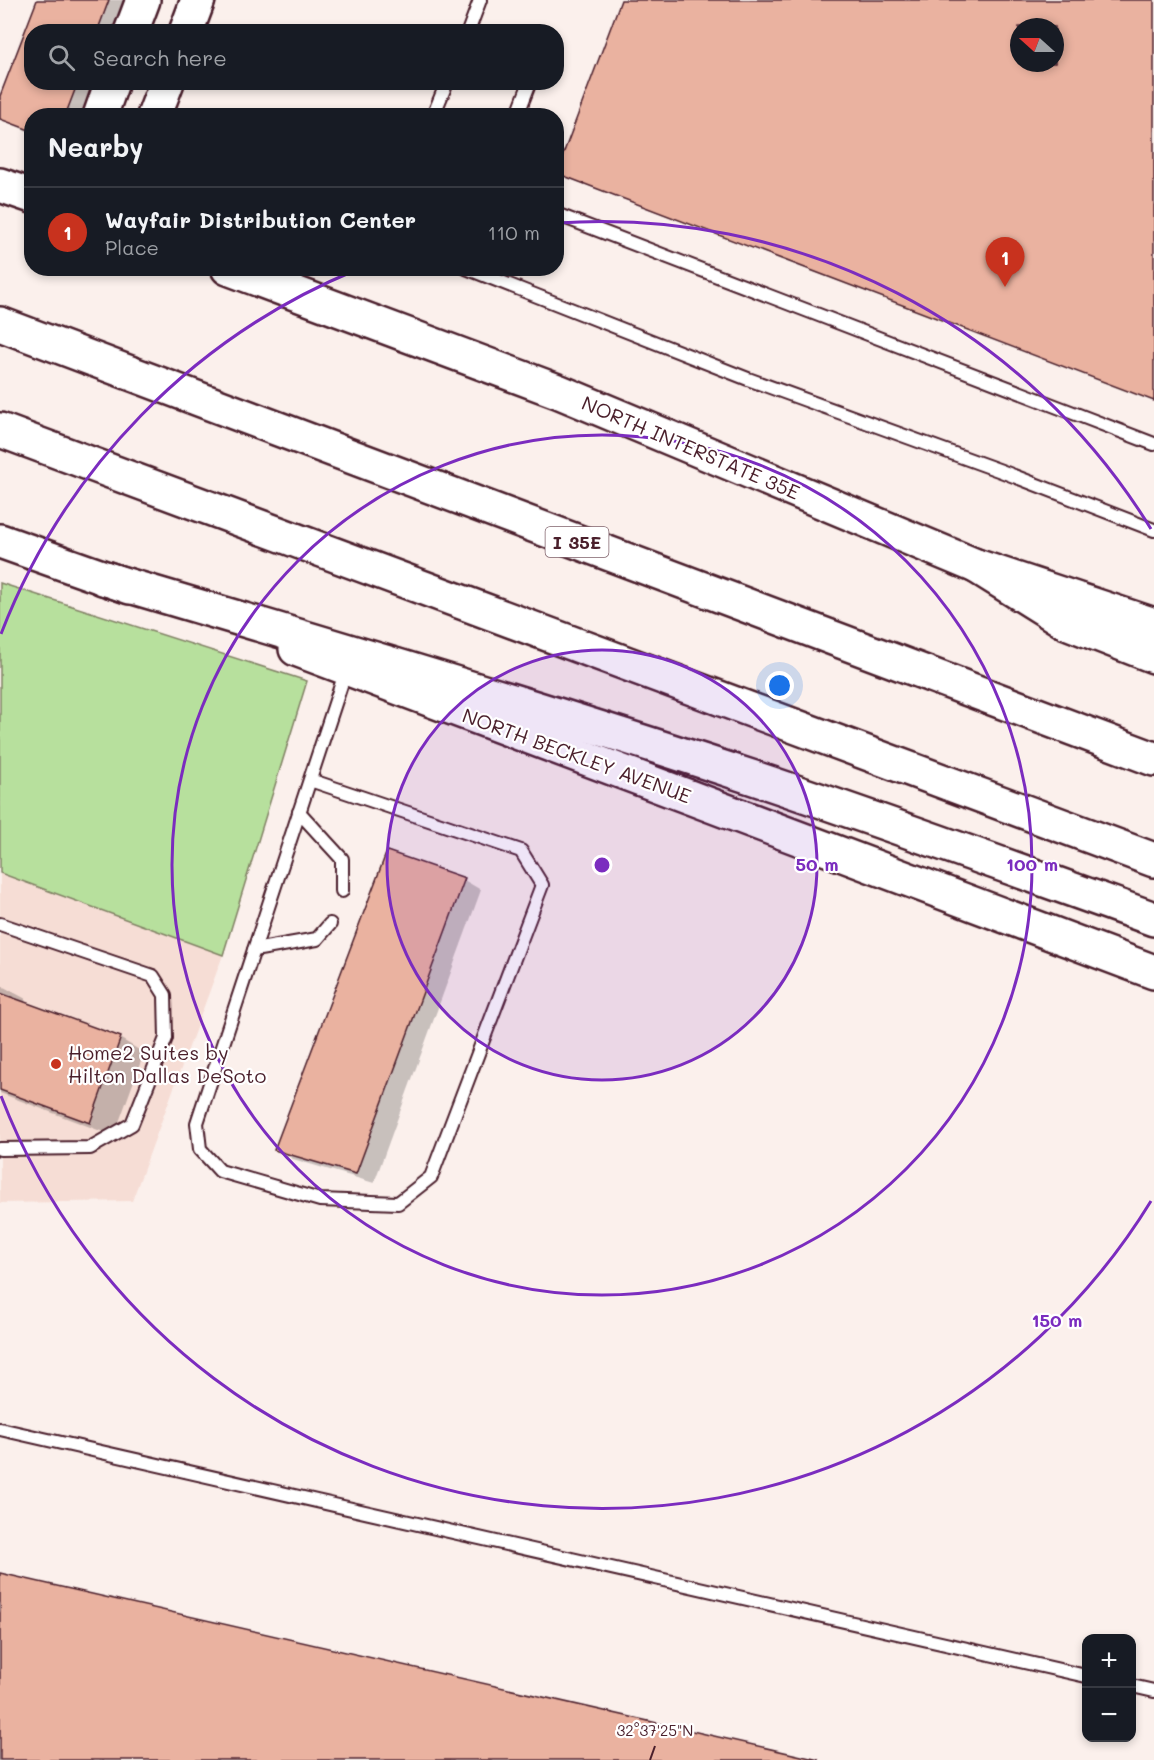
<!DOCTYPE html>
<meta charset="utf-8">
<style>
:root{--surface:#171b24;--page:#20242c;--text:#f1f3f6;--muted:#9ea1a6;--line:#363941;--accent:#c8321e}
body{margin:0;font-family:Mali,sans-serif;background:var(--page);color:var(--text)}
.controls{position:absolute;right:18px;bottom:18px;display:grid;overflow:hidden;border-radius:12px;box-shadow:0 3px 9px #0003}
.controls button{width:54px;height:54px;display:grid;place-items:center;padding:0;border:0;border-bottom:2px solid var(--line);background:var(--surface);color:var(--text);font:30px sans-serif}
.compass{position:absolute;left:1010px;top:18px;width:54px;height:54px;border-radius:50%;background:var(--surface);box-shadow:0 3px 9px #0003;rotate:291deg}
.you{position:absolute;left:780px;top:686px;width:21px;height:21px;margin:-15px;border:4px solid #fff;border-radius:50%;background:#1a73e8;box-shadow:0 0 0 9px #1a73e833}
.badge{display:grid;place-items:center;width:39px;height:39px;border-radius:50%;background:var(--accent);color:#fff;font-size:20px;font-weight:700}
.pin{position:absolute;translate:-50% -50px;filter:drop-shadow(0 2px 3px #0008)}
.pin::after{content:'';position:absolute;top:32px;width:21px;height:18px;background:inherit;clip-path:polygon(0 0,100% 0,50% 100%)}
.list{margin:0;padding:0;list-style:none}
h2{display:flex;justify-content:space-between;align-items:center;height:78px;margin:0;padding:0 24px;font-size:26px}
h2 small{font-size:20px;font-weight:400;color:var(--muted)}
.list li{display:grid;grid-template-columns:39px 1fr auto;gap:18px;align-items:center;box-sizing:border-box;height:90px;padding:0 24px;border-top:2px solid var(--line)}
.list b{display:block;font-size:22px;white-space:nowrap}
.list p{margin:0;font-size:20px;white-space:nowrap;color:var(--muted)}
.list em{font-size:20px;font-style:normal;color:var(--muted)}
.icon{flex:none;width:33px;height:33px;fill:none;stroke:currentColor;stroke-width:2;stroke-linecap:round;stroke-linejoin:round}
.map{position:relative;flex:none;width:1154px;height:1760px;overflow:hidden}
.search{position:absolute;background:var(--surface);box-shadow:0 3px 9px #0003;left:24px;top:24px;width:540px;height:66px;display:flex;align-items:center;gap:15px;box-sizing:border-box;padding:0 21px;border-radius:24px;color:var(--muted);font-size:22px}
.panel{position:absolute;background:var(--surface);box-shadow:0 3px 9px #0003;left:24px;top:108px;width:540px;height:168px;border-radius:24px}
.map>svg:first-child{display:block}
.built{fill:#f6ddd5}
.green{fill:#b7e09d;stroke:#808064;stroke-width:1.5}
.shadow{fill:#0003;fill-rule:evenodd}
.building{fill:#eab2a0;stroke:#4a1f2b;stroke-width:1.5;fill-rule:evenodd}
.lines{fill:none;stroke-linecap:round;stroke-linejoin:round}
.lane-casing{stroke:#4a1f2b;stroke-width:16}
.secondary-casing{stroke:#4a1f2b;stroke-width:38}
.highway-casing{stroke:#4a1f2b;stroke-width:38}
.lane{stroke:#fff;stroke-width:12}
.secondary{stroke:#fff;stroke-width:33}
.highway{stroke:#fff;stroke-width:33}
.ticks{fill:none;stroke:#4a1f2b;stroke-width:2}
.ring{fill:none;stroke:#7b2cbf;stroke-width:3}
.poi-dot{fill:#c8321e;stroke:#fff;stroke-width:2}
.labels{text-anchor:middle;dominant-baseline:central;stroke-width:4.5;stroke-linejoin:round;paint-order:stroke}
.shield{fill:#fff;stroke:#80626b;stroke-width:1.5}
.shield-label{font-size:18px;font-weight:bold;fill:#4a1f2b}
.street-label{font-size:20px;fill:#4a1f2b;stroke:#fff}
.poi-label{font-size:20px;fill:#4a1f2b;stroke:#fff;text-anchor:start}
.ticks-label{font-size:15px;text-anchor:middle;fill:#4a1f2b;stroke:#fff;stroke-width:4.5;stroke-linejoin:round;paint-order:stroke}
.centre{fill:#7b2cbf;stroke:#fff;stroke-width:3}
.ring-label{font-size:18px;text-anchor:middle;font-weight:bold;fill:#7b2cbf;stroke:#fff;stroke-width:4.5;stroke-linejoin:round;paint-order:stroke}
</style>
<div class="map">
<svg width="1154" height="1760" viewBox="0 0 1154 1760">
<rect width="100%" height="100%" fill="#fbf0ec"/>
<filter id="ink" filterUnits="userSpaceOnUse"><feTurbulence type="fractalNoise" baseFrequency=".0167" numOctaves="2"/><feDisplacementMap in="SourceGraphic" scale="12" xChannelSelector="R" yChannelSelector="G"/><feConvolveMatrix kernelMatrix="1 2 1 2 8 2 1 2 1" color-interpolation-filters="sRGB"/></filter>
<g filter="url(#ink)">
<!-- built -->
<path class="built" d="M0,873L223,955L132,1201L0,1203Z"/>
<!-- green -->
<path class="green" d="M0,583L307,681L223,955L0,873Z"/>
<!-- shadow -->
<g class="shadow">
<path d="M38,0H130L118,32H32V82H98L86,116H32V133L0,119V100Z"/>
<path d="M623,0H1154V402L570,179L557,172ZM1019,27H1055V63H1019Z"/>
<path d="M464,880L481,890L374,1183L293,1159L276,1149Z"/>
<path d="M0,985L26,999L24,1004L121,1039L144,1053L114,1136L0,1093Z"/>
</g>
<!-- building -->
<g class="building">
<path d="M37,0H109L97,32H32V82H78L65,116H32V131L0,119V96Z"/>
<path d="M621,0H1154V401L556,173ZM1019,27H1055V63H1019Z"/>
<path d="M387,851L465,878L356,1174L274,1150Z"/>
<path d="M0,993L121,1037L90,1123L0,1090Z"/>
<path d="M0,1573L819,1760H0Z"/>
</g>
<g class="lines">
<!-- lane casing -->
<g class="lane-casing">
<g id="lane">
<path d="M468,32L480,0"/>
<path d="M433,116L447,82"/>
<path d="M517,116L530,82"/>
<path d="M556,214L1154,444"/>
<path d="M466,268L748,379L1001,471L1154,530"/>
<path d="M310,780L521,851L542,885L431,1177L398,1203L320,1200L220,1171L200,1149L197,1123L346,670"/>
<path d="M299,812L342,859V891"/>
<path d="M0,924L153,976L165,995L166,1038L132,1124L90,1148L0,1149"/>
<path d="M254,950L317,939L330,924"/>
<path d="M0,1429L1086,1676"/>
<path d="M1132,1686L1154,1691"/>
</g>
</g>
<!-- secondary casing -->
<g class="secondary-casing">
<g id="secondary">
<path d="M131,32L143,0"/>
<path d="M186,32L198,0"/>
<path d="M100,116L112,82"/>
<path d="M154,116L167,82"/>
<path d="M0,185L32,196"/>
<path d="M228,268L560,392L976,566L1154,625"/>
<path d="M0,541L130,587"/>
<path d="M296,649L1154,972"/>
</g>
</g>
<!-- highway casing -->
<g class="highway-casing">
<g id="highway">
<path d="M0,324L1154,759"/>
<path d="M0,430L1154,860"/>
<path d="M976,566L1064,621L1154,656"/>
<path d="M103,578C319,642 536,706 751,777C886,822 1020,871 1154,919"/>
</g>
</g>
<!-- lane -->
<use href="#lane" class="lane"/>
<!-- secondary -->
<use href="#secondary" class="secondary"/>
<!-- highway -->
<use href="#highway" class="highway"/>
</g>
</g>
<!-- ticks -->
<path class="ticks" d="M650,1760L655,1746"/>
<!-- distance rings -->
<circle cx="602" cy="865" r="215" fill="#7b2cbf" fill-opacity=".12"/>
<g class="ring">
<circle cx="602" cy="865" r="215"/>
<circle cx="602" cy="865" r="430"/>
<path d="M1151 1201A644 644 0 0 1 1 1096M1 634A644 644 0 0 1 356 270M557 223A644 644 0 0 1 1151 529"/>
</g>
<!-- markers -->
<circle class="poi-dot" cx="56" cy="1064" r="6"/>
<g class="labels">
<!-- shield labels -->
<rect class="shield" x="545.5" y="527" width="63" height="30" rx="4.5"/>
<g class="shield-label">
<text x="577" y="542">I 35E</text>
</g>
<!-- street labels -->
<g class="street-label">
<text transform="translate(691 447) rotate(23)">NORTH INTERSTATE 35E</text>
<text transform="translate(577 755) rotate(20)">NORTH BECKLEY AVENUE</text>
</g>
<!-- poi labels -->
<g class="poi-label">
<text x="68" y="1052">Home2 Suites by<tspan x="68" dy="23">Hilton Dallas DeSoto</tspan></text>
</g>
</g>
<g class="ticks-label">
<text x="655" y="1736">32°37'25"N</text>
</g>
<circle cx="602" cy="865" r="9" class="centre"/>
<g class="ring-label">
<text x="817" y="871">50 m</text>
<text x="1032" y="871">100 m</text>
<text x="1057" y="1327">150 m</text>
</g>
</svg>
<div class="controls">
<button>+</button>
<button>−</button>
</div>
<svg class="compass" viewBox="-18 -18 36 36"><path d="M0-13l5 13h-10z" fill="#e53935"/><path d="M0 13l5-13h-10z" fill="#9ea1a6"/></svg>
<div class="you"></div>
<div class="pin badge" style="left:1005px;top:287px">1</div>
<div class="search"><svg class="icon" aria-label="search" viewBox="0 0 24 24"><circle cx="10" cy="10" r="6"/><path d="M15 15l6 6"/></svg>Search here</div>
<section class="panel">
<h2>Nearby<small></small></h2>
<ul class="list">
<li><span class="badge">1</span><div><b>Wayfair Distribution Center</b><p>Place</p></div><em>110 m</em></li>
</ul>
</section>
</div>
